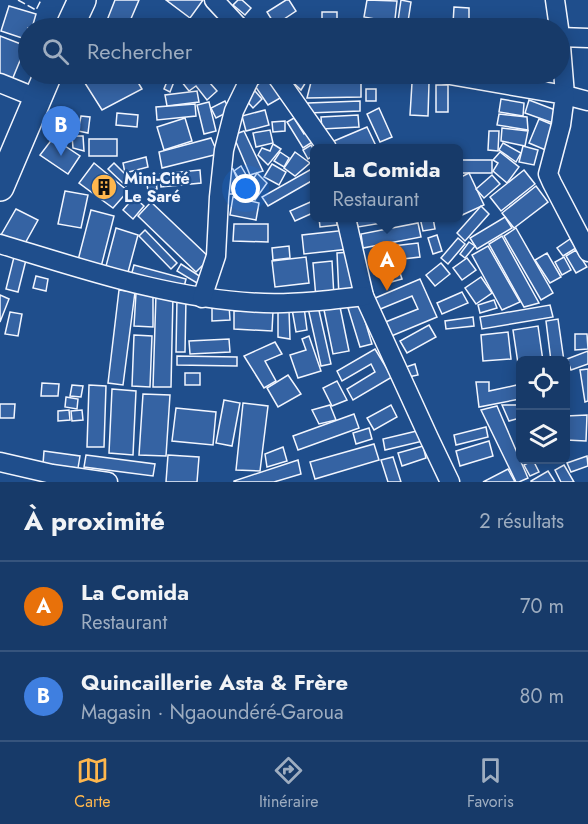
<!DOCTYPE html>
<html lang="fr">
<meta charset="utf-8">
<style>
:root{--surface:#173a69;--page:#244571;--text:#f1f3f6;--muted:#9eadc0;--line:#36547d;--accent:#ffb74d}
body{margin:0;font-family:Jost,sans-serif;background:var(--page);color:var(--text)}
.controls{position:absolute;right:18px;bottom:18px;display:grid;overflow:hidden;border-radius:9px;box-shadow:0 3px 15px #0003}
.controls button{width:54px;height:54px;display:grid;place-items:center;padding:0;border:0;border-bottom:2px solid var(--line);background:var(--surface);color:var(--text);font:30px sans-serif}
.you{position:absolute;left:246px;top:189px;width:21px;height:21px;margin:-15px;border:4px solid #fff;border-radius:50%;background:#1a73e8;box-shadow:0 0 0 9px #1a73e833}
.badge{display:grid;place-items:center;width:39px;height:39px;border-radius:50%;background:var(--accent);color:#fff;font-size:20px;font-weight:700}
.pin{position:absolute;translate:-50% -50px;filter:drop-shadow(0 2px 3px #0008)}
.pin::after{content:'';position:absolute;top:32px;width:21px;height:18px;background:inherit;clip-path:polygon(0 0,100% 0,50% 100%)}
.popup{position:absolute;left:310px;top:144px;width:153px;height:78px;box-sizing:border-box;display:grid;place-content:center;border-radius:9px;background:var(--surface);filter:drop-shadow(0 2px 4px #0005);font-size:20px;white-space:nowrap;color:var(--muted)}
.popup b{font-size:22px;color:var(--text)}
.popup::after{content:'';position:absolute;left:50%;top:100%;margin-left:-12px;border:12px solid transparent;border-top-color:var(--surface)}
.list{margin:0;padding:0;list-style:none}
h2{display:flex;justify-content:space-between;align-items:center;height:78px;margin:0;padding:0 24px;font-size:26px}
h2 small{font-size:20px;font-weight:400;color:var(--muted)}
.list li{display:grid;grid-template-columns:39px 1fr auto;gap:18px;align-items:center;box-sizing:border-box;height:90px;padding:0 24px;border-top:2px solid var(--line)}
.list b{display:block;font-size:22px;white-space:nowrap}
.list p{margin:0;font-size:20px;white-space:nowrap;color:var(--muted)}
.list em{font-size:20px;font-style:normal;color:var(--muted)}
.icon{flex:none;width:33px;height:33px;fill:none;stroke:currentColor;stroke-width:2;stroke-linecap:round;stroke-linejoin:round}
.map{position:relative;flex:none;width:588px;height:482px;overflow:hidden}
.search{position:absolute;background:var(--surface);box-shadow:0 3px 15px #0003;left:18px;right:18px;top:18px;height:66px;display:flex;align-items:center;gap:15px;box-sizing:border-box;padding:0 21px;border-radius:33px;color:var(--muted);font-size:22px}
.sheet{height:258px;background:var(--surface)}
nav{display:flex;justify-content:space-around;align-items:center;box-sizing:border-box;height:84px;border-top:2px solid var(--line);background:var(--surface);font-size:16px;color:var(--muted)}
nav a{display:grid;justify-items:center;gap:3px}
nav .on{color:var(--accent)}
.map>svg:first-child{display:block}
.building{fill:#3563a3;stroke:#f2f6ff;stroke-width:1.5}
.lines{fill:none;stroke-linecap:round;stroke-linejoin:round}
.minor-casing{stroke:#f2f6ff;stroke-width:21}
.highway-casing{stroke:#f2f6ff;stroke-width:30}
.minor{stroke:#1f4e8c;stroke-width:18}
.highway{stroke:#1f4e8c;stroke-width:27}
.fence{stroke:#f2f6ff;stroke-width:1.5;stroke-dasharray:8 3;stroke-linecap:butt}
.labels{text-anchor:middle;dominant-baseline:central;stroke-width:4.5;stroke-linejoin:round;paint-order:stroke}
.poi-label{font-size:16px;font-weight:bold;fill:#f2f6ff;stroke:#1f4e8c;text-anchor:start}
</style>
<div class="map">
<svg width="588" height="482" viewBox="0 0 588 482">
<rect width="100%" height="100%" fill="#1f4e8c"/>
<!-- building -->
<g class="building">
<path d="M115,0H139L127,28H104Z"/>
<path d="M166,0H203L190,18Z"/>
<path d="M238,0H242L251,8L245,15L233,5Z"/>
<path d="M286,0H289L296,11L275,25L267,12Z"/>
<path d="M367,0L397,1L394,28H380L381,20L364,17Z"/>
<path d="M401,0L411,2L407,28H397Z"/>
<path d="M9,6L36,14L32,28H28V40L1,31Z"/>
<path d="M454,7L469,8V24H453Z"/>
<rect x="322" y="12" width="15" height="11"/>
<path d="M360,22L377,23V28H360Z"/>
<path d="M0,36L26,46L12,80L0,76Z"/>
<path d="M93,74H133L142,89L102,110L83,80Z"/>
<path d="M170,74H177L170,92L164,89Z"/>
<path d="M180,74H202L217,91L207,100L196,86L189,91L177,76Z"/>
<path d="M284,74H297L306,82L301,90Z"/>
<path d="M313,74H361V97L307,98Z"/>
<path d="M385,74L386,81L374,83L372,75Z"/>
<path d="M506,74H546L542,87L505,77Z"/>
<path d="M269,77L282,97L268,105L255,86Z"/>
<path d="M412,83H429L428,116L410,115Z"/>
<rect x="436" y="85" width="12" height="27"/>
<rect x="366" y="89" width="10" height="12"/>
<path d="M197,91L199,102L167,106L165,95Z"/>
<path d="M255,91L262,99L253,108L245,99Z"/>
<path d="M501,99L524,103L523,116L499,112Z"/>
<path d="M529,100L558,111L556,124L525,113Z"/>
<path d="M225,101L230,111L216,118L211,108Z"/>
<path d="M360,101V111L308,113V103Z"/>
<path d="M209,102L216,131L204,134L197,105Z"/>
<path d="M195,104L196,116L157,120L156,107Z"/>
<path d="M379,108L392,137L380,142L367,114Z"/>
<path d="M265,110L269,125L246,131L242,116Z"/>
<path d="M117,113L138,115L137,127L116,125Z"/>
<path d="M499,114L527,117L528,130L497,125Z"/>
<path d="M358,115L359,127L322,129L321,117Z"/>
<path d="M81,116L90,117L88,133L78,131Z"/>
<path d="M185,118L192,141L164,150L157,127Z"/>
<path d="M294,118L304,134L308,131L314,141L303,148L287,122Z"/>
<path d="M539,119L558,127L548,151L529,143Z"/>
<path d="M60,121L73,127L68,139L55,132Z"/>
<path d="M285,121V131L273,132L272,122Z"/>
<path d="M367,127L377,148H337L334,141Z"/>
<path d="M502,128L528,131L525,146L501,141Z"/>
<path d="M270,130L273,143L256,147L253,133Z"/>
<path d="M244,131L263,171L250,175L233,135Z"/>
<path d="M489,131H499L498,151L488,150Z"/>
<path d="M72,136H83L84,151L73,148Z"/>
<path d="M53,138L80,156L68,174L40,155Z"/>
<path d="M211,138L218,154L162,168L159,152Z"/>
<rect x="89" y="139" width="28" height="17"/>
<path d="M503,143L521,153L516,162L499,150Z"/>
<path d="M273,144L281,149L268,165L258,155L262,148L270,151Z"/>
<path d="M311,145L315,152V155L308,159L303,150Z"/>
<path d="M523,146L538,150L534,165L519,162Z"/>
<path d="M280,152L289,158L284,167L274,161Z"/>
<path d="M295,152L310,163L295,176L284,168Z"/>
<path d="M500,152L519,167L507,183L493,171L498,163L493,160Z"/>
<path d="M146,157L148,167L125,173L123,163Z"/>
<rect x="459" y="160" width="33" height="13"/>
<path d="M94,163L128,191L113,208L79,183Z"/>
<path d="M114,163L132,181L126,186L108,169Z"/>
<path d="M272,164L286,172L279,185L264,177Z"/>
<path d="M241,166L249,180L242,184L234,171Z"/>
<path d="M315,167V179L268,206L262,197Z"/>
<path d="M227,169H233L239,183V194H227Z"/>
<path d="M200,170L201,183L161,187L160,174Z"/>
<path d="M524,170L535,184L501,211L490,197Z"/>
<path d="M257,173L267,183L255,200L245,192Z"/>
<path d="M469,173L484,205L460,216L459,178Z"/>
<path d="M155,175L157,189L148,191L146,177Z"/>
<path d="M492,175L500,184L484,198L476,189Z"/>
<path d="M536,186L548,202L514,228L502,213Z"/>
<path d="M65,191L88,195L81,228L58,224Z"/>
<path d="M134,197L144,206L133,219L123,210Z"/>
<path d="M233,197L259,203L256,220L230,215Z"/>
<path d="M315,200V212L295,221L290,211Z"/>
<path d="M151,202L210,258L196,272L138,216Z"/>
<path d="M481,206L489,214L465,241L457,233Z"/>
<path d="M16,209L38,220L23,247L1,235Z"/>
<path d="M91,210L114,216L100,271L77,264Z"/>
<path d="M505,217L512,228L477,249L470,238Z"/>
<path d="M319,218H336L337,225L320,227Z"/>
<path d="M356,218H412L358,227Z"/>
<path d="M420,218H433L435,229L423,231Z"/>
<path d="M418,223L421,237L363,248L361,234Z"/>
<path d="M234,224H268V242L233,241Z"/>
<path d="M116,228L138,235L127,276L105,270Z"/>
<path d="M516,228L553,293L541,300L504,236Z"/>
<path d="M145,230L177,263L171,269L139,236Z"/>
<path d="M347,230L349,249L304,254L302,235Z"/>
<path d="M437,235L442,251L433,254L428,238Z"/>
<path d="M502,236L539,303L524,307L489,244Z"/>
<path d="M458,238L465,244L448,264L441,258Z"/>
<path d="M570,239L576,248L563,256L557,248Z"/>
<path d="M469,242L475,246L465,258L460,254Z"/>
<path d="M418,243L420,257L394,260L393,246Z"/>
<path d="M289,246L290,258L273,260L272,248Z"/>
<path d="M488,246L520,302L502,310L472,255Z"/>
<path d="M374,249H391L390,261L374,260Z"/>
<path d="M576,250L587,267L576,273L566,256Z"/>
<path d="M351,252L354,296L339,297L337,253Z"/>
<path d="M15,253L27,256L18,292L6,289Z"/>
<path d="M547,253L561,277L550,283L535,260Z"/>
<path d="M306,257L309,283L275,287L272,261Z"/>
<path d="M564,257L571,270L562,275L555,262Z"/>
<path d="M467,258L476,270L462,280L453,268Z"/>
<path d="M332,261L334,297L316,298L313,263Z"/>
<path d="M441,263L450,274L435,286L426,275Z"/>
<path d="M181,264L201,277L197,283L177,271Z"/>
<path d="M134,265L186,279L183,291L131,276Z"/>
<path d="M399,270L402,279L391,282L388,274Z"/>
<path d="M36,276L48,279L46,291L33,288Z"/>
<path d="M481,277L492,293L476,304L465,288Z"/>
<path d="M420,279L437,317L389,337L383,323L418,309L412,296L378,310L373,299Z"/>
<path d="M119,290L135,292L123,385L108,383Z"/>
<path d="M462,292L468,303L442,314L437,303Z"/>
<path d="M136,293H153V327L134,326Z"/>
<path d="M156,294L173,295L171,387H153Z"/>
<path d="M0,295L9,299L0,322Z"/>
<path d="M177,298H186L185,352H176Z"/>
<path d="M494,300L497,308L480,313L478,305Z"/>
<path d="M339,302L349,351L333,354L323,305Z"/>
<path d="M212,304H229L230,320L212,321Z"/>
<path d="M360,304L372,344L360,347L348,308Z"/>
<path d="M550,305L553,317L482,329L480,317Z"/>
<path d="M318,306L331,364L321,366L308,308Z"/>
<path d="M304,307L307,330L296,332L292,309Z"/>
<path d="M289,310L290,339L278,337V311Z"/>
<path d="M234,311H273L272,331L234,329Z"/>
<path d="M10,312L22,314L18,336L5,334Z"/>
<path d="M473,317L474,326L446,329L445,321Z"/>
<path d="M558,319L564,361H551L546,321Z"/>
<path d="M429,325L436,337L407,353L400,341Z"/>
<path d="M538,326L543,361H520V377L513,330Z"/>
<path d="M508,332L511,359L483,361L481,335Z"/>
<path d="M575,334H587L588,349L575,350Z"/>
<path d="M134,335L152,336L150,387L132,386Z"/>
<path d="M309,336L321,371L298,378L290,355L306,350L302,339Z"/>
<path d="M229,339L230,352L190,354L189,341Z"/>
<path d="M275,342L282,354L265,361L276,381L264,388L244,356Z"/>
<path d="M375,349L392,377L353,400L347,389L375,372L371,364L342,381L337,371Z"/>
<path d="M588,351V364L571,370L567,359Z"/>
<path d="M177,356L237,357V366L177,365Z"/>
<path d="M415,364L418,375L408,377L406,367Z"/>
<path d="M588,369V401L585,402L580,370Z"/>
<rect x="185" y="373" width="15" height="12"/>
<path d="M288,375L301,394L278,407L267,388Z"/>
<path d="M337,381L347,400L332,406L323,388Z"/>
<path d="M476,382H489V391L517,385L520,399L479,407Z"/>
<path d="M42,383L59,384L58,396H41Z"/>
<path d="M72,385L83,386L81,397L70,396Z"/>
<path d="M89,385L106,386L104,447H87Z"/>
<path d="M112,389L136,391L133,455L109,453Z"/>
<path d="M143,394L170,395L166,456L139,455Z"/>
<path d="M66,397L78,399L77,409L65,407Z"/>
<path d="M224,400L240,403L232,446L216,443Z"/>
<path d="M243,403L268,406L260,471L236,470Z"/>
<path d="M0,404H15L14,418H0Z"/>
<path d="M330,405L336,420L319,424L312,410Z"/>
<path d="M391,405L397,417L374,430L367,418Z"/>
<path d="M502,405H520V418L509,421Z"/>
<path d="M497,406L528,478L519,482H516L481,410Z"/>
<path d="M176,408L216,412L213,445L172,441Z"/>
<path d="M69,410L70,420L58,421V411Z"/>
<path d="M82,410L83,420L72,421L71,411Z"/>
<path d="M354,414L359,428L298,450L293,436Z"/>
<path d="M587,415L586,441L566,440V416Z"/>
<path d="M486,427L488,437L456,445L454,435Z"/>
<path d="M369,428L372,439L356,444L353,433Z"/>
<path d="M421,430L423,441L385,450L383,439Z"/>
<path d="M489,441L493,456L460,466L456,451Z"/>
<path d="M374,444L379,460L315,479L310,462Z"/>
<path d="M423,446L426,458L402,466L398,453Z"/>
<path d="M283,447L287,461L267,467L265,454Z"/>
<path d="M44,451L80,456L78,468L43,464Z"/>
<path d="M86,455L155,464L153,476L84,467Z"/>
<path d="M168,455L199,457L197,482H166Z"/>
<path d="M587,456L588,466L571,472L567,463Z"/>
<path d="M393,457L401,482H388L381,460Z"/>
<path d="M298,460L301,474L274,482H234V481Z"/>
<path d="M533,460L539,472L530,476L524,465Z"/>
<path d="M564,465L574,482H561L555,470Z"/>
<path d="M508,469L515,482H483Z"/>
<path d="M548,471L555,482H531V481Z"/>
</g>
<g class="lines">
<!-- minor casing -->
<g class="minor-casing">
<g id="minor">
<path d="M214,0L240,28"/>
<path d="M555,0L559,28"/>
<path d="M560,34L565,95L588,101"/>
<path d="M560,37L588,38"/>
<path d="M275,74L327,148"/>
<path d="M444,74L565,95L561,125L548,174L552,183L588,252"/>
<path d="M0,83L37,98"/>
<path d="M346,218L364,296L429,438L450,482"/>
<path d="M0,244C86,270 173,300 264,303C297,304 331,300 364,296"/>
<path d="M202,298L216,256L219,197L224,150L234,111L252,74"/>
<path d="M0,462L52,474L108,482"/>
</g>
</g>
<!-- highway casing -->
<g class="highway-casing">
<g id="highway">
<path d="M69,28L82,0"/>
<path d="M0,187L48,74"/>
</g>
</g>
<!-- minor -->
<use href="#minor" class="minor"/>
<!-- highway -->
<use href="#highway" class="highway"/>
<!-- fence -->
<path class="fence" d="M18,0L36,10L41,0"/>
</g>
<!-- icons -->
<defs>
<g id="building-disc" transform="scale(1.35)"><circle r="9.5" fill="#ffb74d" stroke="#1f4e8c"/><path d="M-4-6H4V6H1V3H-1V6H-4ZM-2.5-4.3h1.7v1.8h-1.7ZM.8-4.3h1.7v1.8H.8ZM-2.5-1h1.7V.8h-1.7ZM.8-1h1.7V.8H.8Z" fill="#111"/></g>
</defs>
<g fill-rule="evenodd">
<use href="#building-disc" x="104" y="187"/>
</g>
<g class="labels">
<!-- poi labels -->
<g class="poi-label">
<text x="124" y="178">Mini-Cité<tspan x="124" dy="18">Le Saré</tspan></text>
</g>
</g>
</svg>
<div class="controls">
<button><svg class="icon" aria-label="locate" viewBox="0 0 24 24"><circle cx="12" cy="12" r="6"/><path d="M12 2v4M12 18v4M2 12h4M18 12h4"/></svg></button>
<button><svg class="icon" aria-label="layers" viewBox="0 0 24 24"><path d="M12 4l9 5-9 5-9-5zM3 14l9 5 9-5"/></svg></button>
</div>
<div class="you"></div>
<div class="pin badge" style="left:387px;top:291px;background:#e8710a">A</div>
<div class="popup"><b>La Comida</b>Restaurant</div>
<div class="pin badge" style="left:61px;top:156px;background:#3f7fe0">B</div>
<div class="search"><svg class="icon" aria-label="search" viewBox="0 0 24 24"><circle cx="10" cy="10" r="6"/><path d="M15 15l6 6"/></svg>Rechercher</div>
</div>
<section class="sheet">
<h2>À proximité<small>2 résultats</small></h2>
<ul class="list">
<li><span class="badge" style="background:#e8710a">A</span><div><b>La Comida</b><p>Restaurant</p></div><em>70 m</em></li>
<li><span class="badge" style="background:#3f7fe0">B</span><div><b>Quincaillerie Asta &amp; Frère</b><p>Magasin · Ngaoundéré-Garoua</p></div><em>80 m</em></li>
</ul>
</section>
<nav>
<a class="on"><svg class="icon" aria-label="map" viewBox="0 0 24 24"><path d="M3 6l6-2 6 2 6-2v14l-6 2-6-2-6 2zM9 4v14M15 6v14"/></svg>Carte</a>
<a><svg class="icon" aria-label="directions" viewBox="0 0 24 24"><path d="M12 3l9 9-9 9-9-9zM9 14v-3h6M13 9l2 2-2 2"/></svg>Itinéraire</a>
<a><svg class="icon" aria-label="saved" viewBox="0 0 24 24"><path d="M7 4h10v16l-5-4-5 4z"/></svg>Favoris</a>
</nav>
